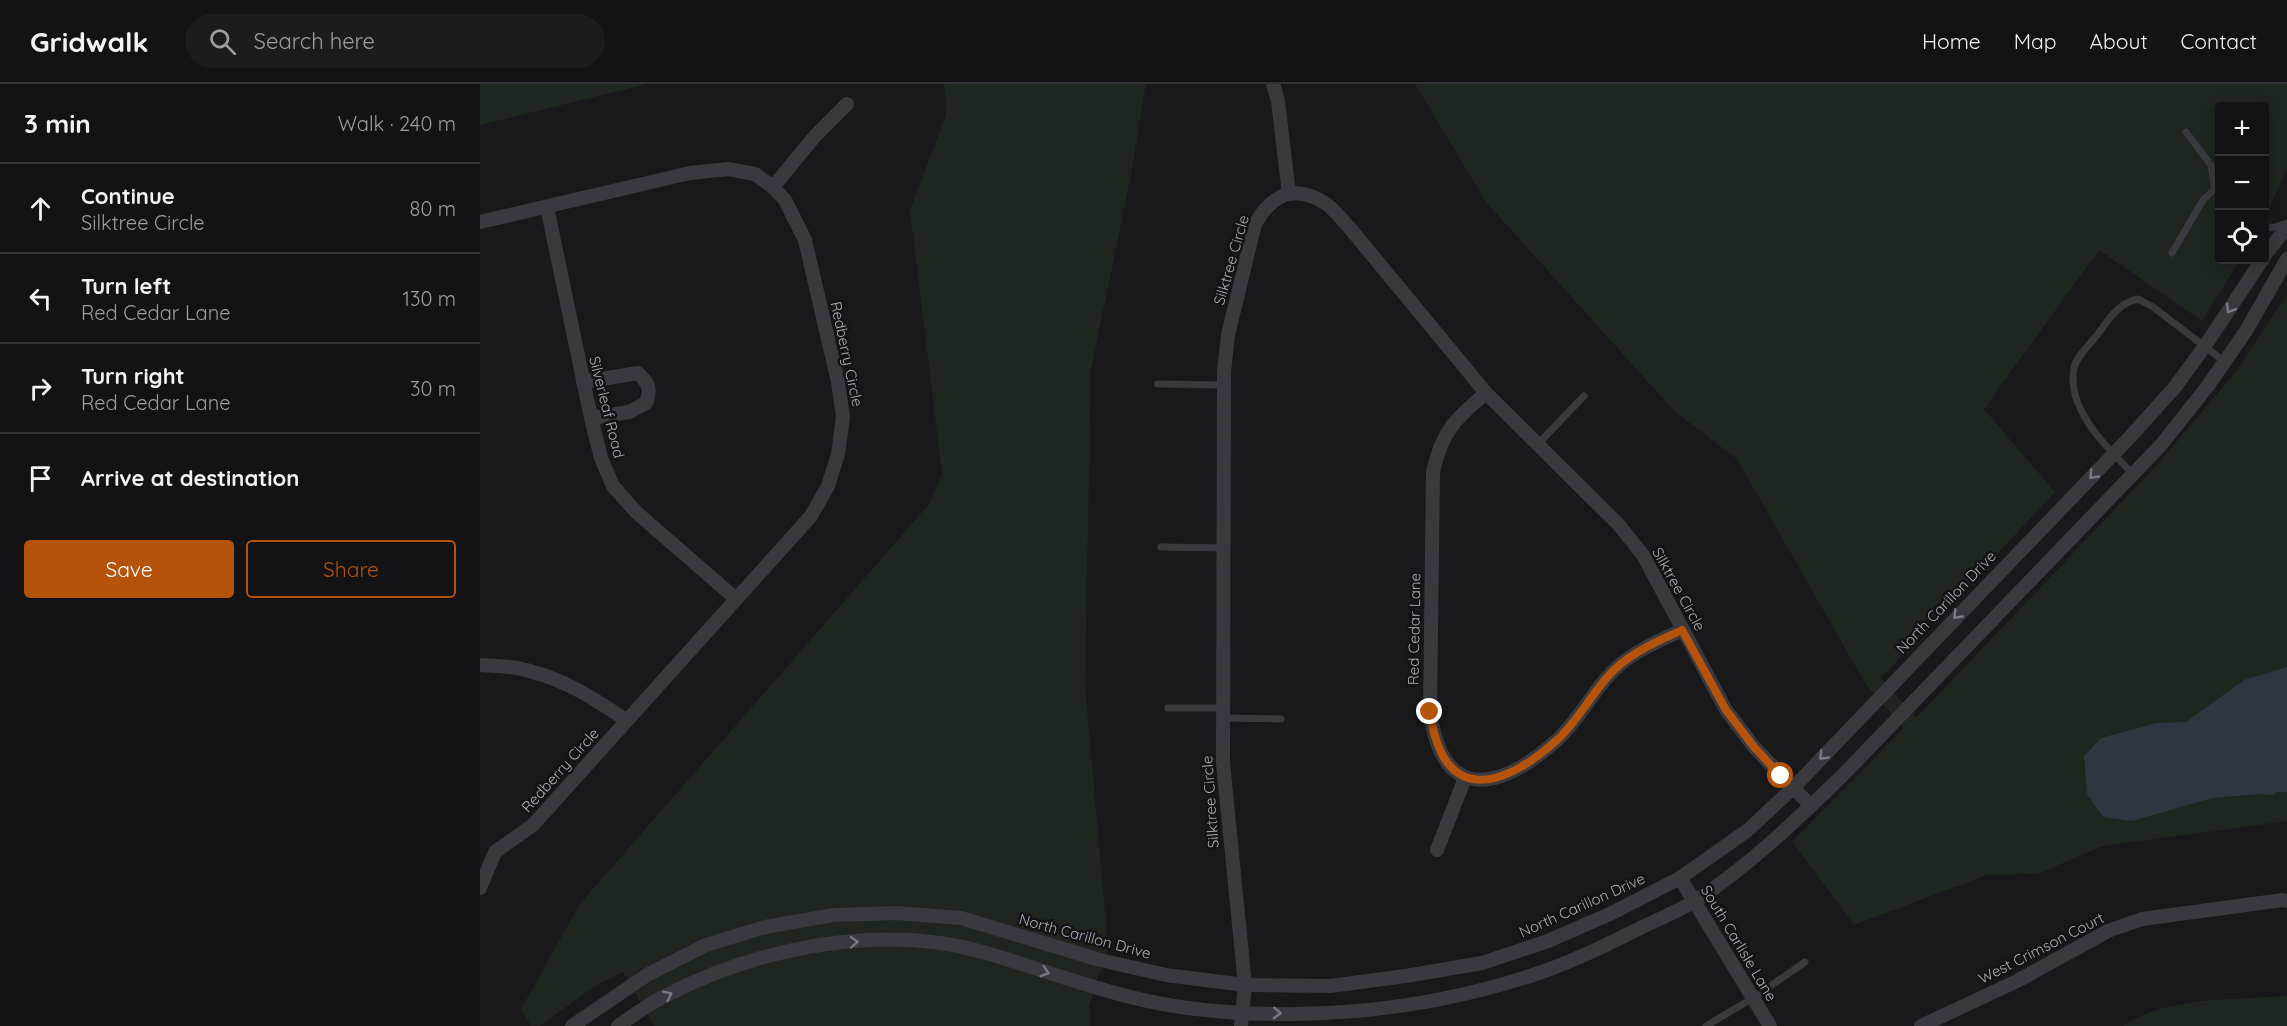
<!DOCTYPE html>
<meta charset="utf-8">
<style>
:root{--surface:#131214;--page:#1c1b1d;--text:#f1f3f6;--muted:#9d9ea0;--line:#323234;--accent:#b45309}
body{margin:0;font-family:Quicksand,sans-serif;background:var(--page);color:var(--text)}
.controls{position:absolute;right:18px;top:18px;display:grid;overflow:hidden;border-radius:6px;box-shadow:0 3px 15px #0003}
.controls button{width:54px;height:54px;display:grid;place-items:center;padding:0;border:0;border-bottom:2px solid var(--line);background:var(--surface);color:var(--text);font:30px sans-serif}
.stop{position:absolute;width:18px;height:18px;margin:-14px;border:4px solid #b45309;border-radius:50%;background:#fff}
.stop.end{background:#b45309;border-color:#fff;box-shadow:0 2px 6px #0008}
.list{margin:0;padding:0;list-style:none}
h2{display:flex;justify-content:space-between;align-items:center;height:78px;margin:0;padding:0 24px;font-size:26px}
h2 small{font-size:20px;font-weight:400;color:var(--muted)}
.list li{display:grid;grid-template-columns:39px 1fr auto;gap:18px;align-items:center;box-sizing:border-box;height:90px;padding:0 24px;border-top:2px solid var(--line)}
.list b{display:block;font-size:22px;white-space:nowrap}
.list p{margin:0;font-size:20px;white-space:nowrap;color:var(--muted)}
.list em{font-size:20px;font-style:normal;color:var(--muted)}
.actions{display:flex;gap:12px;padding:18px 24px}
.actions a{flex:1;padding:14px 0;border:2px solid var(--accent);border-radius:6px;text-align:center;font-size:21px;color:var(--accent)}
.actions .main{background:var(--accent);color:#fff}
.icon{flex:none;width:33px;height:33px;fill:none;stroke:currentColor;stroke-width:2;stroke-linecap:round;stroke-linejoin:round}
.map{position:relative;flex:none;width:1807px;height:942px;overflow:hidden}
header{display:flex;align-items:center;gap:36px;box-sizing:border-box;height:84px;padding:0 30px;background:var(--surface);border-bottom:2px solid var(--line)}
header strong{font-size:28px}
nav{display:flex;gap:33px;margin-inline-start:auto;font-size:21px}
.search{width:420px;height:54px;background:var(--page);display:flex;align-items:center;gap:15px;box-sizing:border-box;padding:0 21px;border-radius:33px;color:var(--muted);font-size:22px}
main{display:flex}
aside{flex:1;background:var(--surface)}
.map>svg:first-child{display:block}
.green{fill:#1e261f}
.water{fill:#2e3740}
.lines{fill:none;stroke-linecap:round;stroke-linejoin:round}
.lane{stroke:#393a40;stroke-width:7}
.street{stroke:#393a40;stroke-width:14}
.oneway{stroke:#777a84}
.route{stroke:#b45309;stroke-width:8}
.labels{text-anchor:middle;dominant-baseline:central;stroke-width:5;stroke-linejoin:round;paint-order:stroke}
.street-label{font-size:15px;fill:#aaafbb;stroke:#141316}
</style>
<header>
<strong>Gridwalk</strong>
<div class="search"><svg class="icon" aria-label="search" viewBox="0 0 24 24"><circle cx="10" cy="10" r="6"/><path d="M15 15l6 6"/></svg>Search here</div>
<nav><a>Home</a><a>Map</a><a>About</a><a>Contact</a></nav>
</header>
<main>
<aside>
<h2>3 min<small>Walk · 240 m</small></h2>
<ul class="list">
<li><svg class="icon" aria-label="ahead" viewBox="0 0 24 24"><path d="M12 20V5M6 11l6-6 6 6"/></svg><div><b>Continue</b><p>Silktree Circle</p></div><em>80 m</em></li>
<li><svg class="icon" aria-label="left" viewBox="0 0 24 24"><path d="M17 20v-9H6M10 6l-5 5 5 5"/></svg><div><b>Turn left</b><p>Red Cedar Lane</p></div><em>130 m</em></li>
<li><svg class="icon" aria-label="right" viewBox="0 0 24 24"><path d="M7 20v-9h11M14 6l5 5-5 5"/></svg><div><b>Turn right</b><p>Red Cedar Lane</p></div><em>30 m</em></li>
<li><svg class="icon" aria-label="arrive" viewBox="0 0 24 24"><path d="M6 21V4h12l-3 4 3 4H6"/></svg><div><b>Arrive at destination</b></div></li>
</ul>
<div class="actions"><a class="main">Save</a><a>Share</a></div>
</aside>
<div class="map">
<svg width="1807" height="942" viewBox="0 0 1807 942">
<rect width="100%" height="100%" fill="#19181b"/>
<!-- green -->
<g class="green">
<path d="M0,0H167L0,41Z"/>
<path d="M464,0H666L651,91L611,286L605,601L628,862L609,922L611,942H174L143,888L115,902L60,942H51L41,925L99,821L450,419L462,390L430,126L466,31Z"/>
<path d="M935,0H1807V86L1785,133L1784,22H1740V176H1760L1722,237L1619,166L1504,325L1575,408L1401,594L1436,634L1677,381L1757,286L1807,210V737L1623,762L1557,790L1507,791L1374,841L1312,758L1424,644L1386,601L1257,375L1195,328L1006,118Z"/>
<path d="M1807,912V942H1643C1687,912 1755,916 1807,912Z"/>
</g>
<!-- water -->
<path class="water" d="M1807,583V708H1797L1793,711L1779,710L1732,714L1652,737L1623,733L1607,710L1604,672L1621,654L1676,639L1706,638L1764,596Z"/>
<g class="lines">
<!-- lane -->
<g class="lane">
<path d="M1706,48L1731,81L1735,105"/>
<path d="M1784,140L1791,144L1807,139"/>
<path d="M1692,169L1723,116L1735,105L1740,108"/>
<path d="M678,300L744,301"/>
<path d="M1058,360L1104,312"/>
<path d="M1653,390C1627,364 1586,325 1594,284C1596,273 1611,259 1618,250C1629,235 1638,219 1658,215L1673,223L1745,278"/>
<path d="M681,463L743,464"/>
<path d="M688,624H743"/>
<path d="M743,634L801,635"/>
<path d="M1226,942L1273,914L1325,878"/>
</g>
<!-- street -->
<g class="street">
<path d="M793,0L798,17L809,110"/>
<path d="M293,103L335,52L367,20"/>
<path d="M67,123L111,334L121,374L133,402L156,428L255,514"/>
<path d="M0,138L210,89L248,85L275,90L293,103L305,116L325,156L358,298L363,333L358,370L348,402L331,432L53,741L15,768L0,804"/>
<path d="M1784,172L1807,143"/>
<path d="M103,298L158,289C168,299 172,305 166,319L149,328L111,334"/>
<path d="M1006,309C975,335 962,347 953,388L950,628C963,721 1021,706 1077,656C1100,635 1113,606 1135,585C1154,567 1179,557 1202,546"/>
<path d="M0,581C12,582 25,582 37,584C79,592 112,613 146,636"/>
<path d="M957,766L985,694"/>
<path d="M1200,794L1290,942"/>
<path d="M92,942L167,891L226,861L285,843L353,831L417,829L481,834L620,876L686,891L765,901L850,902L926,892L1002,879L1068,857L1132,829L1200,794L1268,746L1313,704L1650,353L1695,303L1725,262L1782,176"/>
<path d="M138,942C153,932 167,921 183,913C276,864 399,839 503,868C568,887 632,913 700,923C817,939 940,928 1053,891C1087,880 1123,863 1156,846C1175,837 1196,828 1215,817C1268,783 1315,737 1361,693L1681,361L1727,303L1766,247L1807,175"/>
<path d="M761,942L765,901L743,679L744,288L748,251L775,140C792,110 814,100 845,119C854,125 861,135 869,143L1006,309L1139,441L1163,471L1246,626L1274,663L1331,722"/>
<path d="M1441,942L1537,897L1628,847L1662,835L1803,816L1807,817"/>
</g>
</g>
<!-- one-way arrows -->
<defs><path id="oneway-chevron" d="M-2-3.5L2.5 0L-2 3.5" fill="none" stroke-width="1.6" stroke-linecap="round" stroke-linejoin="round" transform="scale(1.5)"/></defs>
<g class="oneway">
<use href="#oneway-chevron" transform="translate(1750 225) rotate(122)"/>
<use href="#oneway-chevron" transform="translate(1613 391) rotate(134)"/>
<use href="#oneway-chevron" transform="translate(1477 531) rotate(134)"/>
<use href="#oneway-chevron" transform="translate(1343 672) rotate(134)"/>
<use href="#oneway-chevron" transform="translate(374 858) rotate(-2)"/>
<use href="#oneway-chevron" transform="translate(565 888) rotate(17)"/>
<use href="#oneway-chevron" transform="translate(188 911) rotate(-26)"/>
<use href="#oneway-chevron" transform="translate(797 929) rotate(2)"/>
</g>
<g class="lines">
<!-- route -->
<path class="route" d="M950,628C963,721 1021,706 1077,656C1100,635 1113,606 1135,585C1154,567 1179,557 1202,546L1246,626L1274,663L1301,692"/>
</g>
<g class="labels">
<!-- street labels -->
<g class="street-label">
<text transform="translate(751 176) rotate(-74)">Silktree Circle</text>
<text transform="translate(367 270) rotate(78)">Redberry Circle</text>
<text transform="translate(127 323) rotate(76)">Silverleaf Road</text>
<text transform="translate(1199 505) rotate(61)">Silktree Circle</text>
<text transform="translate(1466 518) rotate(-46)">North Carillon Drive</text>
<text transform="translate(934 545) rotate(-89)">Red Cedar Lane</text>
<text transform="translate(80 686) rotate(-48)">Redberry Circle</text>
<text transform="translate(730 718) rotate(-94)">Silktree Circle</text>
<text transform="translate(1102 821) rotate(-24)">North Carillon Drive</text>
<text transform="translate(605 852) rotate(15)">North Carillon Drive</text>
<text transform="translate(1259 859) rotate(59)">South Carlisle Lane</text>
<text transform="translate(1561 864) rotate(-27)">West Crimson Court</text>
</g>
</g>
</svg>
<div class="controls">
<button>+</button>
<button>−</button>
<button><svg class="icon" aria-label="locate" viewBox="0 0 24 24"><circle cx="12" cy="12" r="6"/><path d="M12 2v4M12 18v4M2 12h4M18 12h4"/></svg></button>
</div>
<div class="stop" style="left:1301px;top:692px"></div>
<div class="stop end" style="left:950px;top:628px"></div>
</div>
</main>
